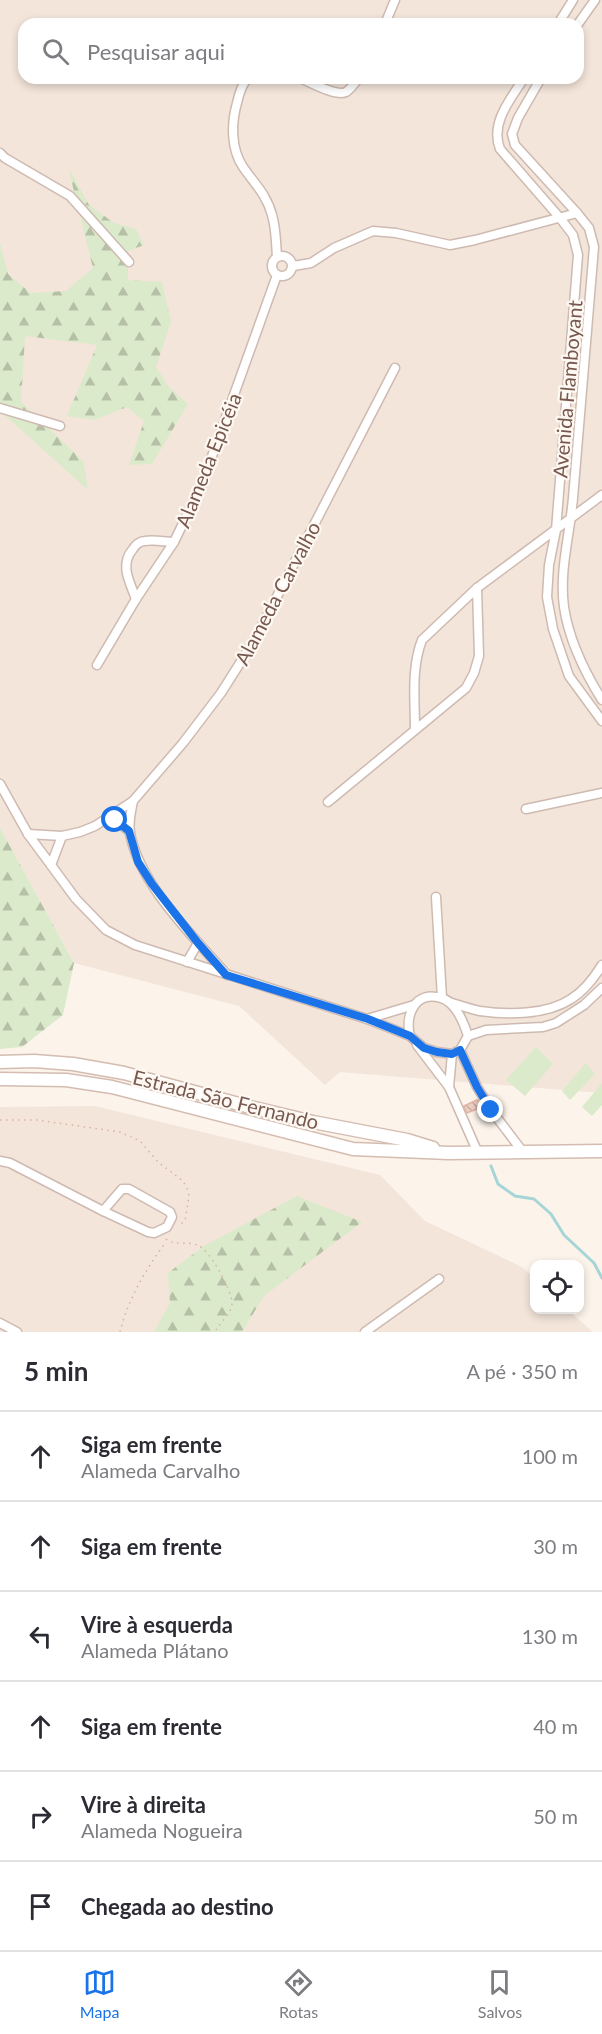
<!DOCTYPE html>
<html lang="pt">
<meta charset="utf-8">
<style>
:root{--surface:#fff;--page:#f2f2f3;--text:#2b2b33;--muted:#7c7c81;--line:#e1e1e2;--accent:#1a73e8}
body{margin:0;font-family:Lato,sans-serif;background:var(--page);color:var(--text)}
.controls{position:absolute;right:18px;bottom:18px;display:grid;overflow:hidden;border-radius:12px;box-shadow:0 3px 9px #0003}
.controls button{width:54px;height:54px;display:grid;place-items:center;padding:0;border:0;border-bottom:2px solid var(--line);background:var(--surface);color:var(--text);font:30px sans-serif}
.stop{position:absolute;width:18px;height:18px;margin:-14px;border:4px solid #1a73e8;border-radius:50%;background:#fff}
.stop.end{background:#1a73e8;border-color:#fff;box-shadow:0 2px 6px #0008}
.list{margin:0;padding:0;list-style:none}
h2{display:flex;justify-content:space-between;align-items:center;height:78px;margin:0;padding:0 24px;font-size:26px}
h2 small{font-size:20px;font-weight:400;color:var(--muted)}
.list li{display:grid;grid-template-columns:39px 1fr auto;gap:18px;align-items:center;box-sizing:border-box;height:90px;padding:0 24px;border-top:2px solid var(--line)}
.list b{display:block;font-size:22px;white-space:nowrap}
.list p{margin:0;font-size:20px;white-space:nowrap;color:var(--muted)}
.list em{font-size:20px;font-style:normal;color:var(--muted)}
.icon{flex:none;width:33px;height:33px;fill:none;stroke:currentColor;stroke-width:2;stroke-linecap:round;stroke-linejoin:round}
.map{position:relative;flex:none;width:602px;height:1332px;overflow:hidden}
.search{position:absolute;background:var(--surface);box-shadow:0 3px 9px #0003;left:18px;right:18px;top:18px;height:66px;display:flex;align-items:center;gap:15px;box-sizing:border-box;padding:0 21px;border-radius:18px;color:var(--muted);font-size:22px}
.sheet{height:618px;background:var(--surface)}
nav{display:flex;justify-content:space-around;align-items:center;box-sizing:border-box;height:84px;border-top:2px solid var(--line);background:var(--surface);font-size:16px;color:var(--muted)}
nav a{display:grid;justify-items:center;gap:3px}
nav .on{color:var(--accent)}
.map>svg:first-child{display:block}
.residential{fill:#f3e5da;fill-rule:evenodd}
.forest{fill:url(#forest-firs)}
.garden{fill:#dbeaca}
.lines{fill:none;stroke-linecap:round;stroke-linejoin:round}
.stream{stroke:#a6d5d7;stroke-width:3}
.building{fill:url(#building-back-hatch);stroke:#e2b5a5;stroke-width:1.5}
.minor-casing{stroke:#cebab1;stroke-width:11}
.secondary-casing{stroke:#d4bcb1;stroke-width:15}
.path{stroke:#d6b3a6;stroke-width:1.5;stroke-dasharray:1.5 4.5;stroke-linecap:butt}
.minor{stroke:#fff;stroke-width:8}
.secondary{stroke:#fff;stroke-width:12}
.route{stroke:#1a73e8;stroke-width:8}
.labels{text-anchor:middle;dominant-baseline:central;stroke-width:4.5;stroke-linejoin:round;paint-order:stroke}
.street-label{font-size:20px;fill:#77584f;stroke:#fef8f2}
</style>
<div class="map">
<svg width="602" height="1332" viewBox="0 0 602 1332">
<defs>
<pattern id="forest-firs" width="22" height="20" patternUnits="userSpaceOnUse" patternTransform="scale(1.5)"><rect width="22" height="20" fill="#dbeaca"/><path d="M5 1l3.5 6h-7zM16 11l3.5 6h-7z" fill="#b6c0a6"/></pattern>
<pattern id="building-back-hatch" width="6" height="6" patternUnits="userSpaceOnUse" patternTransform="scale(1.5)"><rect width="6" height="6" fill="#f0d0c4"/><path d="M-1 5l2 2M0 0l6 6M5-1l2 2" fill="none" stroke="#c7aca2"/></pattern>
</defs>
<rect width="100%" height="100%" fill="#fcf3eb"/>
<!-- residential -->
<g class="residential">
<path d="M0,0H602V1093L340,1072L325,1085L239,1006L74,963L0,828ZM24,24H578V78H24Z"/>
<path d="M95,1106L380,1175L425,1221L522,1267L534,1278V1310H568L593,1332H0V1107Z"/>
</g>
<!-- forest -->
<g class="forest">
<path d="M68,167L89,205L114,223L136,229L144,245L128,251V280L162,282L171,322L156,367L169,387L188,404L152,464L129,465L144,421L127,407L94,420L67,416L97,345L25,336L21,402L83,461L88,490L0,411V243L8,274L31,293L66,291L93,268Z"/>
<path d="M0,828L74,963L63,1015L22,1047L0,1049Z"/>
<path d="M297,1196L362,1222L264,1296L242,1332H154L170,1303L168,1273L204,1246Z"/>
</g>
<!-- garden -->
<g class="garden">
<path d="M536,1047L553,1064L525,1096L506,1080Z"/>
<path d="M586,1063L595,1074L570,1100L562,1091Z"/>
<path d="M602,1083V1105L592,1116L582,1107Z"/>
</g>
<g class="lines">
<!-- stream -->
<path class="stream" d="M491,1166L498,1184L515,1196L534,1199L551,1214L564,1235L594,1263L602,1278"/>
</g>
<!-- building -->
<path class="building" d="M477,1100L482,1107L467,1113L464,1106Z"/>
<g class="lines">
<!-- minor casing -->
<g class="minor-casing">
<g id="minor">
<path d="M385,24L395,0"/>
<path d="M558,24L573,0"/>
<path d="M578,24L595,0"/>
<path d="M248,78C242,84 239,94 237,103C231,124 231,149 243,167C254,183 267,195 272,215C276,228 276,243 277,257"/>
<path d="M300,78C310,82 336,97 346,92C351,89 355,82 359,78"/>
<path d="M524,78C510,100 490,123 500,149L560,218L573,235L578,255L556,530L549,565L547,597L553,629L569,676L602,721"/>
<path d="M541,78L518,118L512,134L515,145L577,213L589,228L594,247C587,331 580,414 573,498C570,534 559,571 564,607C569,641 584,671 602,700"/>
<path d="M0,153L5,158L70,196L129,262"/>
<circle cx="282" cy="266" r="10"/>
<path d="M293,266L311,263L334,248L373,231L396,233L450,245L475,240L577,213"/>
<path d="M0,408L60,426"/>
<path d="M136,599C130,582 119,565 133,549C135,545 140,541 145,541C154,539 165,542 174,542"/>
<path d="M97,665L136,599L174,542L202,484L277,275"/>
<path d="M415,729C415,700 411,668 422,640L477,588L602,495"/>
<path d="M0,784L28,834L76,899L106,930L135,945L367,1019L410,1036L424,1048L437,1052L452,1054L460,1050L468,1036C464,1023 455,1001 441,998C415,990 405,1015 410,1036"/>
<path d="M133,801C131,811 128,823 130,833C139,884 193,936 227,975"/>
<path d="M328,802L466,688L474,673L479,656L477,588"/>
<path d="M526,809L602,793"/>
<path d="M111,817L129,831"/>
<path d="M28,834L62,836L80,832L95,826L133,801L183,743L221,693L254,641L395,368"/>
<path d="M51,865L62,836"/>
<path d="M436,897L442,998"/>
<path d="M187,962L198,943"/>
<path d="M449,1002C459,1005 470,1009 480,1011C508,1015 547,1015 571,999C584,991 594,978 602,965"/>
<path d="M367,1019L414,1005"/>
<path d="M468,1036L486,1030L543,1027L556,1023L584,1005L602,988"/>
<path d="M417,1045L449,1087L478,1153"/>
<path d="M460,1050L477,1087L491,1110L523,1152"/>
<path d="M449,1087L452,1054"/>
<path d="M0,1161L10,1163L103,1211"/>
<path d="M122,1189H129L170,1212L172,1217L167,1227L154,1233L148,1232L103,1211Z"/>
<path d="M0,1323L17,1332"/>
<path d="M365,1332L439,1279"/>
</g>
</g>
<!-- secondary casing -->
<g class="secondary-casing">
<g id="secondary">
<path d="M0,1062L34,1061L73,1064L124,1073L250,1107L313,1122L407,1140L433,1148"/>
<path d="M0,1079L66,1080L112,1087L353,1149L449,1153L602,1151"/>
</g>
</g>
<!-- path -->
<g class="path">
<path d="M0,1120H37L120,1132L140,1141L158,1162L183,1181L187,1188L189,1196L186,1215L185,1220L180,1225"/>
<path d="M166,1239C174,1246 187,1241 197,1245C209,1248 233,1292 232,1304C231,1315 219,1323 215,1332"/>
<path d="M120,1332C128,1299 146,1269 166,1242"/>
</g>
<!-- minor -->
<use href="#minor" class="minor"/>
<!-- secondary -->
<use href="#secondary" class="secondary"/>
</g>
<g class="lines">
<!-- route -->
<path class="route" d="M115,820L129,831L138,862L152,884L198,943L226,975L368,1019L410,1036L424,1048L437,1052L452,1054L460,1050L477,1087L491,1110"/>
</g>
<g class="labels">
<!-- street labels -->
<g class="street-label">
<text transform="translate(567 389) rotate(-85)">Avenida Flamboyant</text>
<text transform="translate(208 460) rotate(-68)">Alameda Epicéia</text>
<text transform="translate(277 593) rotate(-62)">Alameda Carvalho</text>
<text transform="translate(226 1099) rotate(14)">Estrada São Fernando</text>
</g>
</g>
</svg>
<div class="controls">
<button><svg class="icon" aria-label="locate" viewBox="0 0 24 24"><circle cx="12" cy="12" r="6"/><path d="M12 2v4M12 18v4M2 12h4M18 12h4"/></svg></button>
</div>
<div class="stop" style="left:115px;top:820px"></div>
<div class="stop end" style="left:491px;top:1110px"></div>
<div class="search"><svg class="icon" aria-label="search" viewBox="0 0 24 24"><circle cx="10" cy="10" r="6"/><path d="M15 15l6 6"/></svg>Pesquisar aqui</div>
</div>
<section class="sheet">
<h2>5 min<small>A pé · 350 m</small></h2>
<ul class="list">
<li><svg class="icon" aria-label="ahead" viewBox="0 0 24 24"><path d="M12 20V5M6 11l6-6 6 6"/></svg><div><b>Siga em frente</b><p>Alameda Carvalho</p></div><em>100 m</em></li>
<li><svg class="icon" aria-label="ahead" viewBox="0 0 24 24"><path d="M12 20V5M6 11l6-6 6 6"/></svg><div><b>Siga em frente</b></div><em>30 m</em></li>
<li><svg class="icon" aria-label="left" viewBox="0 0 24 24"><path d="M17 20v-9H6M10 6l-5 5 5 5"/></svg><div><b>Vire à esquerda</b><p>Alameda Plátano</p></div><em>130 m</em></li>
<li><svg class="icon" aria-label="ahead" viewBox="0 0 24 24"><path d="M12 20V5M6 11l6-6 6 6"/></svg><div><b>Siga em frente</b></div><em>40 m</em></li>
<li><svg class="icon" aria-label="right" viewBox="0 0 24 24"><path d="M7 20v-9h11M14 6l5 5-5 5"/></svg><div><b>Vire à direita</b><p>Alameda Nogueira</p></div><em>50 m</em></li>
<li><svg class="icon" aria-label="arrive" viewBox="0 0 24 24"><path d="M6 21V4h12l-3 4 3 4H6"/></svg><div><b>Chegada ao destino</b></div></li>
</ul>
</section>
<nav>
<a class="on"><svg class="icon" aria-label="map" viewBox="0 0 24 24"><path d="M3 6l6-2 6 2 6-2v14l-6 2-6-2-6 2zM9 4v14M15 6v14"/></svg>Mapa</a>
<a><svg class="icon" aria-label="directions" viewBox="0 0 24 24"><path d="M12 3l9 9-9 9-9-9zM9 14v-3h6M13 9l2 2-2 2"/></svg>Rotas</a>
<a><svg class="icon" aria-label="saved" viewBox="0 0 24 24"><path d="M7 4h10v16l-5-4-5 4z"/></svg>Salvos</a>
</nav>
